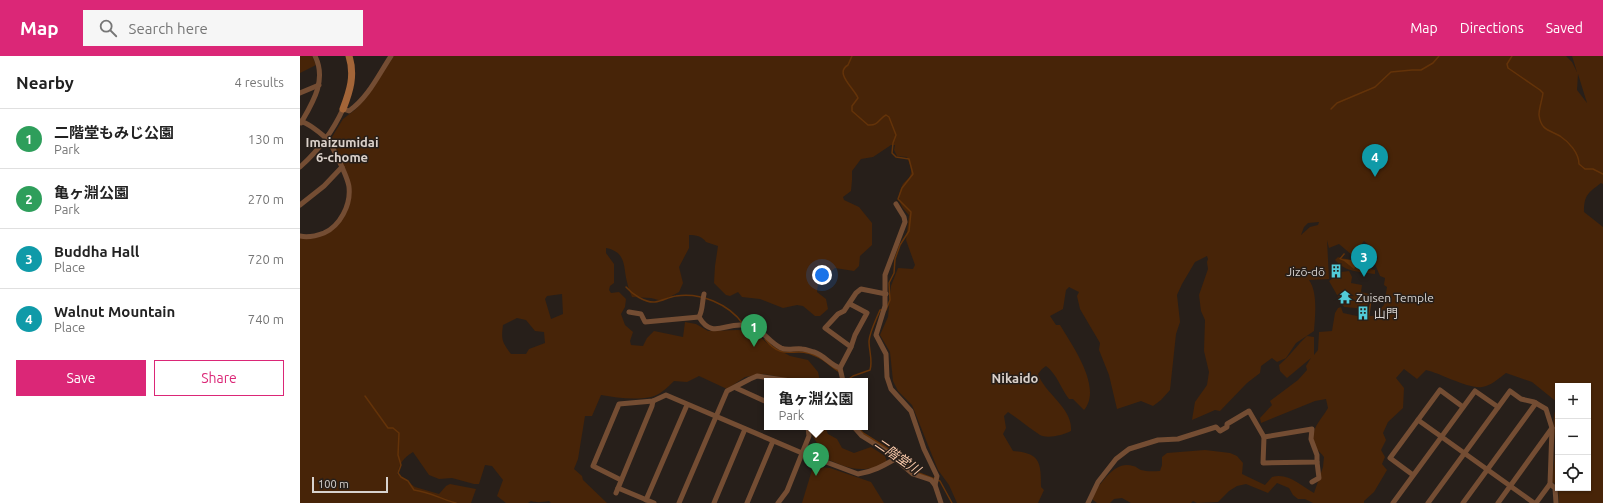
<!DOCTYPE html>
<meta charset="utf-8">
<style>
:root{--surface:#fff;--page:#f6f6f6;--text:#222;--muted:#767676;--line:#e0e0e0;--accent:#db2777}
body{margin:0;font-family:Ubuntu,"Noto Sans JP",sans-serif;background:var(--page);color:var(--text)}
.controls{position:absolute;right:12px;bottom:12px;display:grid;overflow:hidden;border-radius:0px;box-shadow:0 1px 3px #0004}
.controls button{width:36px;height:36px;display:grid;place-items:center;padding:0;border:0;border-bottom:1px solid var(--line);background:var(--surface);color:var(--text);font:20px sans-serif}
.scale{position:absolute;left:12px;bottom:10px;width:76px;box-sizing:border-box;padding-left:4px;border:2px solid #d8d3cf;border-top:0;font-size:11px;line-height:14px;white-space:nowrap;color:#d8d3cf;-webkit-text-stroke:3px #271f1a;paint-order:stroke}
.you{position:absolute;left:522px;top:219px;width:14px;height:14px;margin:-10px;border:3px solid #fff;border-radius:50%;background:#1a73e8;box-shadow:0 0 0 6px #1a73e833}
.badge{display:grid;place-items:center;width:26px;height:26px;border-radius:50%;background:var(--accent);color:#fff;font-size:13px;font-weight:700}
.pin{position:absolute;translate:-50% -33px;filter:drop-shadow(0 1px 2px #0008)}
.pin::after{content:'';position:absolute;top:21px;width:14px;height:12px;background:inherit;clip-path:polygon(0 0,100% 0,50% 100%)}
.popup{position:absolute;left:464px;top:322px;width:104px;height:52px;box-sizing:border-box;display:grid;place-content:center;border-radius:0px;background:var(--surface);filter:drop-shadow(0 1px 3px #0005);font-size:13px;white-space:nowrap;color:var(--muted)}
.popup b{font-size:15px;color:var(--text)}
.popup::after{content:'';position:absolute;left:50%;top:100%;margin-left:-8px;border:8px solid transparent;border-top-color:var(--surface)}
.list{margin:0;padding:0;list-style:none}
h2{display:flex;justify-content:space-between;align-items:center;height:52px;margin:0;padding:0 16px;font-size:17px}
h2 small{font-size:13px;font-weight:400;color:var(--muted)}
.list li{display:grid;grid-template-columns:26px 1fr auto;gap:12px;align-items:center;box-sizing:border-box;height:60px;padding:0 16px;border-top:1px solid var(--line)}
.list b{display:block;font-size:15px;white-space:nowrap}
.list p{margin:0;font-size:13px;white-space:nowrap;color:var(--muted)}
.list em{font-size:13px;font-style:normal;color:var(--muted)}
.actions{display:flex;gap:8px;padding:12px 16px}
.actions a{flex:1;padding:9px 0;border:1px solid var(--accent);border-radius:0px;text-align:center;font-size:14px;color:var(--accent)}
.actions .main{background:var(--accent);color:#fff}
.icon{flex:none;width:22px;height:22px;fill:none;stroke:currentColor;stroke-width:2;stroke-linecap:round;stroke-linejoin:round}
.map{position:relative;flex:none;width:1303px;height:447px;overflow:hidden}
header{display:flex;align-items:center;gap:24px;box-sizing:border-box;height:56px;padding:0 20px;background:var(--accent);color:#fff}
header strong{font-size:19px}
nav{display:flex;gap:22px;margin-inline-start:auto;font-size:14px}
.search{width:280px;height:36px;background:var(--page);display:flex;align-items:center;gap:10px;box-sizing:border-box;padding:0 14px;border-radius:0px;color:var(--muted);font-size:15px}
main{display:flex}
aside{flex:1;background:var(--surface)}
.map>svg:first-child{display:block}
.green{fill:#472408;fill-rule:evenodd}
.water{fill:#643309}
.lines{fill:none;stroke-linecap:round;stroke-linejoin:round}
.stream{stroke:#643309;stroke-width:1.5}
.street{stroke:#744d33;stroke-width:5}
.secondary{stroke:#a36538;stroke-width:7}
.labels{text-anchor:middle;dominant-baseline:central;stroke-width:3;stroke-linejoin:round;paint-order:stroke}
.poi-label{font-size:12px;fill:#d8d3cf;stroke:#271f1a;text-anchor:start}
.neighbourhood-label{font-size:13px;font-weight:bold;fill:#dad0c9;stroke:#271f1a}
.water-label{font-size:13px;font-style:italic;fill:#fbcaaa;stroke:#271f1a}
</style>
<header>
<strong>Map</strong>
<div class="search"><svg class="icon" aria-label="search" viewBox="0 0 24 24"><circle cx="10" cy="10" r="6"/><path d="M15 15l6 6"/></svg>Search here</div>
<nav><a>Map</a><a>Directions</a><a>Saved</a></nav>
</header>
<main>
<aside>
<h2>Nearby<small>4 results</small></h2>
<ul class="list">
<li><span class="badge" style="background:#2e9e5b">1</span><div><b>二階堂もみじ公園</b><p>Park</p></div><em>130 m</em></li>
<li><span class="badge" style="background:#2e9e5b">2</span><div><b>亀ヶ淵公園</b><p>Park</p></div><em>270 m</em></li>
<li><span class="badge" style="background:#0f9aa8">3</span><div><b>Buddha Hall</b><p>Place</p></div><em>720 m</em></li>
<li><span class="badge" style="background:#0f9aa8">4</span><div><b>Walnut Mountain</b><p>Place</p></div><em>740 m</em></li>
</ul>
<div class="actions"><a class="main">Save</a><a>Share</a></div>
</aside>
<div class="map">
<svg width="1303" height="447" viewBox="0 0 1303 447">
<rect width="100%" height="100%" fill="#271f1a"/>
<!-- green -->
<g class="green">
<path d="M0,0H12L16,9L0,17Z"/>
<path d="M94,0H1266L1272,6L1277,16L1272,0H1303V128L1301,127C1288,137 1284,139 1284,156L1303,171V447H1259L1258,429L1252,426C1253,414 1255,403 1255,391C1255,374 1250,364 1258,347L1232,326L1206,317C1199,322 1191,330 1182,331C1168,333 1140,317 1126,314L1117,323L1104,313L1096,322L1104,332L1103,352L1088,366L1083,377L1086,384L1081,394L1085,401L1082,408L1087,414L1074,436L1064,445V447H1013L1005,443H998L993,439L989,432L977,427L968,437L946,428L937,430L929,435L918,446L897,447L893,445L891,447H831L822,442L814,443L810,447H797L793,444V437C803,426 815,404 833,410C836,410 838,413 841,414C848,416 854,415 860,415L862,409V401L867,397L905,394L930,397L937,400L943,407L942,418L965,429L972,421C988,416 1001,430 1014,437L1023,411L1024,401C1021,397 1015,392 1014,388C1009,374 1022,363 1028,352L1026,343L1015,345L961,367L960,362L972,349L970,345L998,324L1007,314L1006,310L1011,302L987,322L980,315L979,309C990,300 997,289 1007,280L1014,281V299L1018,294L1019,276L1032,275L1035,257L1038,252L1041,251L1043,257L1057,260H1073L1084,249L1087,231L1084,229L1085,222L1080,220L1075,208L1078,202L1074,193L1064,185L1052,199L1039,188L1029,192L1027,184L1029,223L1009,224C1018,236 1015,261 1014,275L996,287L986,302L977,306L972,302L961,310L960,317L947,327L920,355L915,354L892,364L895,346L907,329L909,316L904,295L905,264L901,255L899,239L908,213L907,206L908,203L907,200L895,206L882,228L877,239L880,266L876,278L870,334L861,344L853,350L841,345L817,353L809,319L799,294L800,287L780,253L777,240L779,236L769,231L766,234L763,253L750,260L756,269H760C772,289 803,332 784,354L773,343H769C761,333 757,318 746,310L742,313L738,318C745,338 773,352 771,375C764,379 747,383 740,379C729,372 719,363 708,356L704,360L706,372L703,378L713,395C740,397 741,406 741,431L744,434L738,447H657L649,429L638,414L612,349L598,335L593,325L590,296L580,279L588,261L591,230L598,212L613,213L615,209L606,184L609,159C600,150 596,142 602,130C603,126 608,124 610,120C613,113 609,107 607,101L597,100L594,94L595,89H591L573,101L561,103L552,115V124L551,135L543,141L544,144L559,151L572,167V189L560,200L559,210L554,215L535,212L518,227L517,236L526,243L528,253L520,260H515L503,250L497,249L483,252L460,243L442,241L438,236L430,240L426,239L414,227L415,210L418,190L406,186C402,180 396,179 389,179V192L379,211L383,227L379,236L362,245L351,242L332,241C330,236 328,231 327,226C323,211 327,196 306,192V197L314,208V227L310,230L309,234L311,237L319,236L326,243L325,251L321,258L325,269L333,276L330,285L331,289L343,290L347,282L354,275L383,281L385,266L396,268L408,275L438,274L449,275L458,279L467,287L490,300L508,304L518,316L520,325H490L481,321L463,318L445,321L427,333L399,320L387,326L374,325C368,331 360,339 351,341C335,344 317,342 301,339L292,360H285L278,403L274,413L282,420L283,424L307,447H251L249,445C242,446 237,447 231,445L228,447H206L197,440L203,424L192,410L185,409L179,428H174L152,422L139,423L129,419L113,396C103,402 100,407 97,418L115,431L139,438L146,430L150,428L176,433L171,447H0V182L33,173L50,140L32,81L43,63L56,53L74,30ZM1278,18L1287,47L1277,34ZM1019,166L1018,169L1010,171L1001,179L1004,171L1008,167ZM262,238L263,258L251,263L245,243L247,240ZM217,262L226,264L235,275L244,276L245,287L229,293L226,298H211C202,286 201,284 203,269ZM1258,330H1288V432H1258Z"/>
<path d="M1038,201C1044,203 1049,203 1054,205C1062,208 1066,212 1075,214V218C1060,216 1045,216 1035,204Z"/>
<path d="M1049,215L1052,221L1051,227L1062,229L1061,236L1069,238L1067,253L1044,251L1029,225L1041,216Z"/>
<path d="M510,371H525L528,378L537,383L542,392L554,397L571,391L585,400L587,406C561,420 544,411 519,399C520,384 511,384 510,371Z"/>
<path d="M519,411L530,412L571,426L584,447H502L512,414Z"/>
</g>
<!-- water -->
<path class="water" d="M1044,197L1045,198L1041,203L1051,204L1056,210L1054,213L1044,205L1039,203Z"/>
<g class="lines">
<!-- stream -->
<g class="stream">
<path d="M552,0L548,9C534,17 554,32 558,42L552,50V55L568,69C579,70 578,63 586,59L589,61L596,79L593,87L592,97L596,101L609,103L613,118L602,132L598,143L611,156L609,175L600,189L595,203L594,217L589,227L590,244L586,254"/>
<path d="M1212,0L1207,8L1208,12L1240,34L1243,37C1242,45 1239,52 1239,59C1241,75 1250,74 1260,80C1269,86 1279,97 1279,108L1285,113H1293L1303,118"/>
<path d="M1031,53L1037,47L1075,31L1091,16L1112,14H1121L1133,7L1139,0"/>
<path d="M326,231C332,238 345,247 355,246C362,245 369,241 376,240C400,236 429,248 443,268"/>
<path d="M1068,264L1071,244"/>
<path d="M445,271L456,276"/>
<path d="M465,283C484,307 494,289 516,300C525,303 532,312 540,316"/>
<path d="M546,325L553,320L570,314C573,305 569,295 569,285C570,275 576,264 580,254H582"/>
<path d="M65,340L88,372H93L99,377L98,399L101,409L98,417L101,421L108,425L114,434C130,436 141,443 156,447"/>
<path d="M558,371L563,377L590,394L616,416L640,425L652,447"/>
</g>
<!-- street -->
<g class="street">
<path d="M0,37L19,29"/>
<path d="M0,65C8,67 19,76 26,82C32,88 48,122 49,131C51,149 40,170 24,177C16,180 8,182 0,180"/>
<path d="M1,67C13,46 27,24 15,0"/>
<path d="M0,111C18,95 33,75 43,53L49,55C68,42 79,18 91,0"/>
<path d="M596,148L604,161L605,166L585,219V250L576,279L586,298L587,321L591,333L611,355L624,393L637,420L635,429"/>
<path d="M0,149L24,130L42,111"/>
<path d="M404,238C402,246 403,254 399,261C413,285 427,264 448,270C466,275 466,284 481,292C487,295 495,292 502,293C506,293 510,295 514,296C524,299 530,309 540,312"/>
<path d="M550,248L567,257L555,279L551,291"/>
<path d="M329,256L341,258L345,266L399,261"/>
<path d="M543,325L540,312L551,291L525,272L538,258L544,255L556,237L561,233L586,238"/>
<path d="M436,332L467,346"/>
<path d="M1118,364L1234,447"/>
<path d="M554,371L562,380L586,395L613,418L631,424L635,429L641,447"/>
<path d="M1012,373L1011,383L1017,399V406L963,407L964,381Z"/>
<path d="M1113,419L1090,402L1140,334L1163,351"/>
<path d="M321,424L293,410L319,348L353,345L366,339L502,397L558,418C572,416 583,410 595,403"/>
<path d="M1012,426L1019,422L1017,406"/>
<path d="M1250,428L1255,432L1256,447"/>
<path d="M318,432L354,447"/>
<path d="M316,437L352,350L353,345"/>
<path d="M346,444L387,349"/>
<path d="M379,447L427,335L450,323L457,320L491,325"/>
<path d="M414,447L445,373"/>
<path d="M447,447L473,385"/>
<path d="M478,447L487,435L509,380L508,371"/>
<path d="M788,447L798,426L816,403L829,393L858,384L878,383L916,371L920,375L927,371V368L949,355L964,381"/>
<path d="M1093,447L1175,335L1198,351"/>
<path d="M1128,447L1210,335L1221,343L1234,346L1246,353L1252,372L1250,428L1236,447"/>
<path d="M1163,447L1236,347"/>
<path d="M1198,447L1252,372"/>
</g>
<!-- secondary -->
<path class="secondary" d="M43,53C50,35 55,19 49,0"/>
</g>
<!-- icons -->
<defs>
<g id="building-bare" transform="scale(1.08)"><path d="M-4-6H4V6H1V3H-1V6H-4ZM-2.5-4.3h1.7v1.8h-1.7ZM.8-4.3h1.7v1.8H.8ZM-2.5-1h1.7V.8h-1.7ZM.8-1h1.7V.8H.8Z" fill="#52cbd8" stroke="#271f1a" stroke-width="2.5" paint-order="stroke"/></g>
<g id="temple-bare" transform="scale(1.08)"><path d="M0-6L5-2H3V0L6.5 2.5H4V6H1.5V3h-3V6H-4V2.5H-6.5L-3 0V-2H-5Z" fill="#52cbd8" stroke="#271f1a" stroke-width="2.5" paint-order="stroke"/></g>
</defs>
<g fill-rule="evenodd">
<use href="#building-bare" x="1036" y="215"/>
<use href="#temple-bare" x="1045" y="241"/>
<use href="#building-bare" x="1063" y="257"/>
</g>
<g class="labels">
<!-- poi labels -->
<g class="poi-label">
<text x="1025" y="215" text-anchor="end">Jizō-dō</text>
<text x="1056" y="241">Zuisen Temple</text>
<text x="1074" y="257">山門</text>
</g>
<!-- neighbourhood labels -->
<g class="neighbourhood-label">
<text x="42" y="86">Imaizumidai<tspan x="42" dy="15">6-chome</tspan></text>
<text x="715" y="322">Nikaido</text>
</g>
<!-- water labels -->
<g class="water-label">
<text transform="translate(598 400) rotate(35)">二階堂川</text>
</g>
</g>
</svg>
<div class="controls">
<button>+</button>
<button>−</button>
<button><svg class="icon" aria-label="locate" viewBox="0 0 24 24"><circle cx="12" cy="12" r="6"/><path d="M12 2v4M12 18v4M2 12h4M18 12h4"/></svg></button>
</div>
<div class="scale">100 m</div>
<div class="you"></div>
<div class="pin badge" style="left:454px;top:291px;background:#2e9e5b">1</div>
<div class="pin badge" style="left:516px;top:420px;background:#2e9e5b">2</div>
<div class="popup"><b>亀ヶ淵公園</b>Park</div>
<div class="pin badge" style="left:1064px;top:221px;background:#0f9aa8">3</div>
<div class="pin badge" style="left:1075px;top:121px;background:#0f9aa8">4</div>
</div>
</main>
